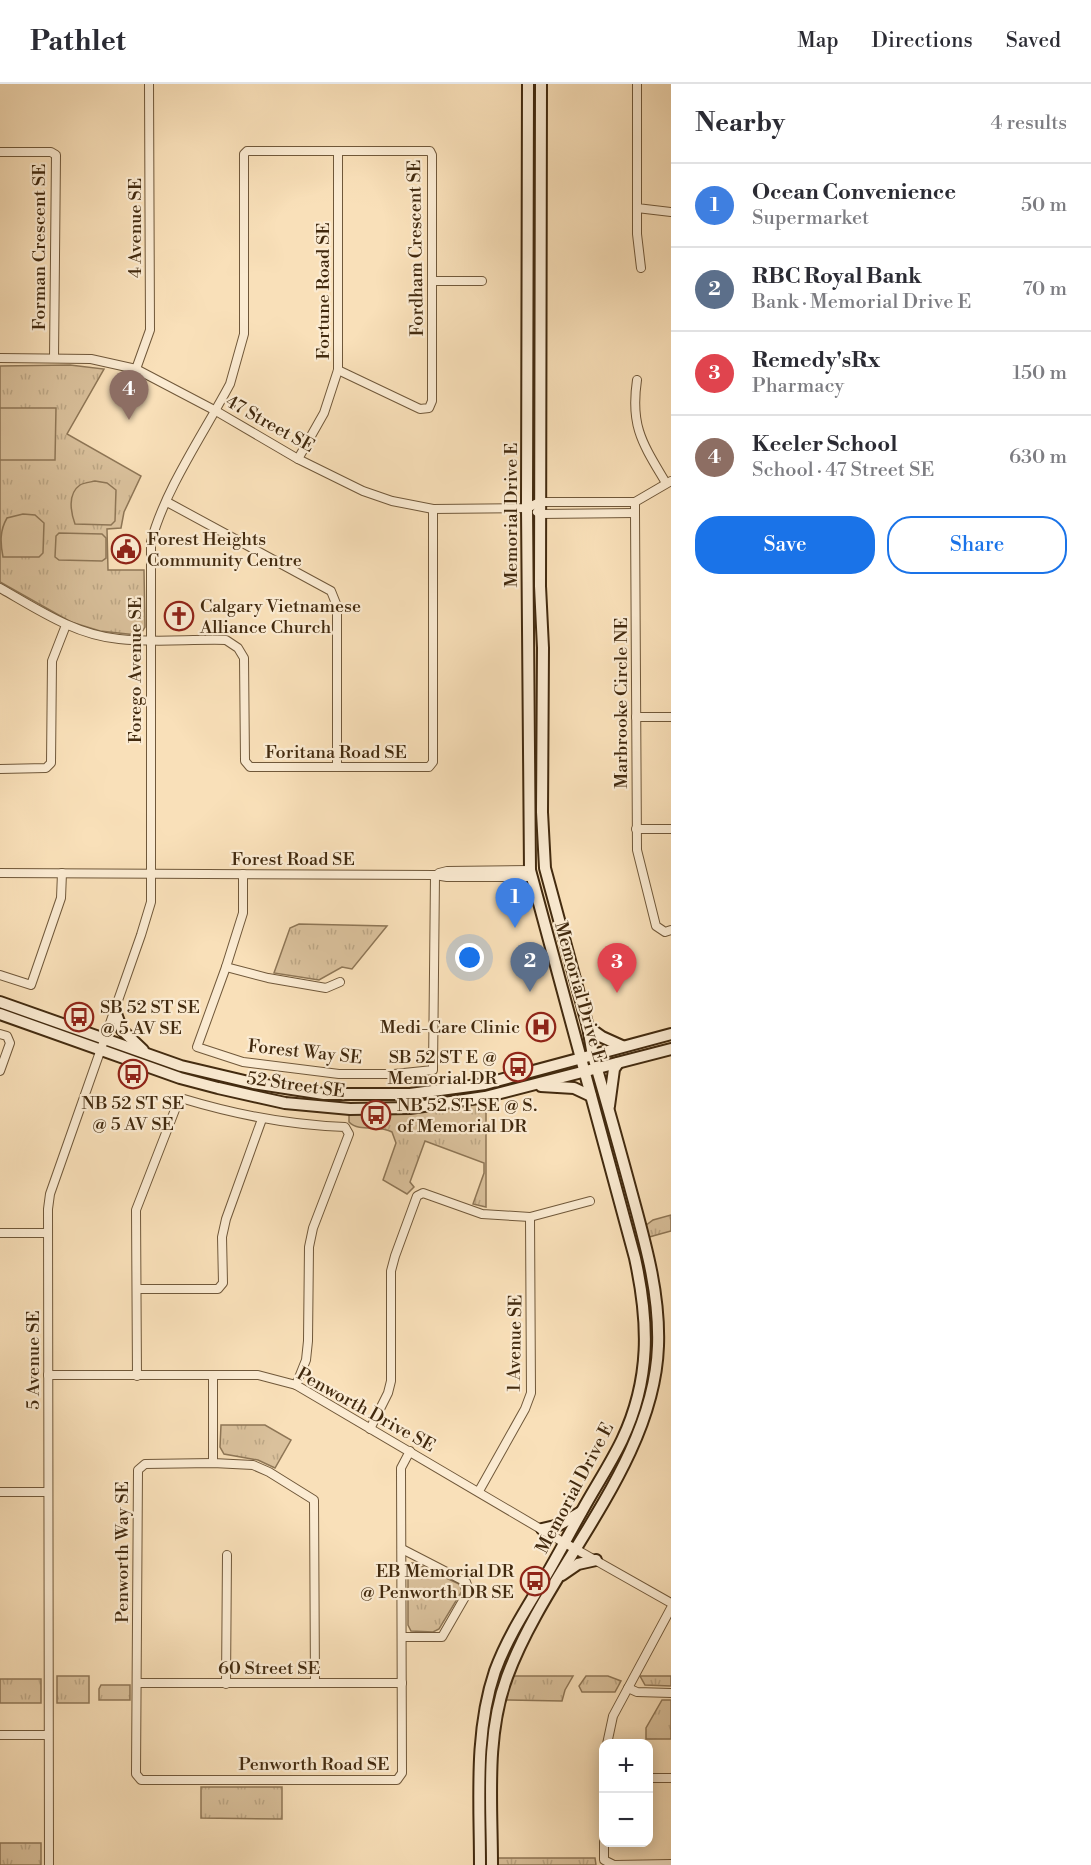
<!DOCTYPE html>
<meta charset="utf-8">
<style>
:root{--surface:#fff;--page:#f2f2f3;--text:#2b2b33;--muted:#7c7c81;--line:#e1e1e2;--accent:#1a73e8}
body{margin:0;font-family:"Libre Bodoni",serif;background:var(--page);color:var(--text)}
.controls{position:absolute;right:18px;bottom:18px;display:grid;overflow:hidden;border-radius:12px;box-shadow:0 3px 15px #0003}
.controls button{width:54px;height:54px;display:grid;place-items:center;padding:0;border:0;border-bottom:2px solid var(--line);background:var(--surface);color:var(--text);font:30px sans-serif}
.you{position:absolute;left:470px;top:874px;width:21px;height:21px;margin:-15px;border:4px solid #fff;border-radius:50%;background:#1a73e8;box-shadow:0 0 0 9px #1a73e833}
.badge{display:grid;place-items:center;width:39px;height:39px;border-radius:50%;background:var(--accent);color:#fff;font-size:20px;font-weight:700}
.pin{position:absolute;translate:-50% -50px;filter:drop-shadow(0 2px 3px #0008)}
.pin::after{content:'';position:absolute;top:32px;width:21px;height:18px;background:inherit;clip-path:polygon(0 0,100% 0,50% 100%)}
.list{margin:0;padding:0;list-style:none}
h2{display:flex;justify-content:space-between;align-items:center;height:78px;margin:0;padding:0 24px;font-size:26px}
h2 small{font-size:20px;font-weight:400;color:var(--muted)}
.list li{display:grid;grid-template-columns:39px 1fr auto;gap:18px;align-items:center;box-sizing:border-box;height:84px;padding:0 24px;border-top:2px solid var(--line)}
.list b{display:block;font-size:22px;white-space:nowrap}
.list p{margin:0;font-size:20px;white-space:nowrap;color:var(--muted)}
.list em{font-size:20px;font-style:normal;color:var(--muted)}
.actions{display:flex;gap:12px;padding:18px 24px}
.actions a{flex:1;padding:14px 0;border:2px solid var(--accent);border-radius:24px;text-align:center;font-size:21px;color:var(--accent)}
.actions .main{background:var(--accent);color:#fff}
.map{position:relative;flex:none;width:671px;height:1781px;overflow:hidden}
header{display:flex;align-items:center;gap:36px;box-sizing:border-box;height:84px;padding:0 30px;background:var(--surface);border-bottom:2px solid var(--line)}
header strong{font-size:28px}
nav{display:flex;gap:33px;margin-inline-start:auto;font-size:21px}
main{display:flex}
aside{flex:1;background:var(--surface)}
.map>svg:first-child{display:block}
.grass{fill:url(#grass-tufts);stroke:#8e7656;stroke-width:1.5}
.garden{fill:#dac19c;stroke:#8e7656;stroke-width:1.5}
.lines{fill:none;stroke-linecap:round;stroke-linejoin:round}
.minor-casing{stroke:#70583a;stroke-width:10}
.secondary-casing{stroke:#422a0f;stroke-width:14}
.minor{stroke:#fbebd2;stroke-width:8}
.secondary{stroke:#fbebd2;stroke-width:10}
.labels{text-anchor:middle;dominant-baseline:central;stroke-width:4.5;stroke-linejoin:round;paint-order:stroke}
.street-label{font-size:18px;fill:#422a0f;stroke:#fbebd2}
.poi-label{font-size:18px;fill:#422a0f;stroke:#fbebd2;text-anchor:start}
</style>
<header>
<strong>Pathlet</strong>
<nav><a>Map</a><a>Directions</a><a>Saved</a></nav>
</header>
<main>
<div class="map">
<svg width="671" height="1781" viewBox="0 0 671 1781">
<defs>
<pattern id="grass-tufts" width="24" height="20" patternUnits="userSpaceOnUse" patternTransform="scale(1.5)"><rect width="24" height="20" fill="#dac19c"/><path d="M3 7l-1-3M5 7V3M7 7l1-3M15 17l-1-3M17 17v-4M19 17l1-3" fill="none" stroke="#bca685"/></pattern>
</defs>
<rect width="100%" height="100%" fill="#f9e0b9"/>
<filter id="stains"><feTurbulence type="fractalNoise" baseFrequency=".00333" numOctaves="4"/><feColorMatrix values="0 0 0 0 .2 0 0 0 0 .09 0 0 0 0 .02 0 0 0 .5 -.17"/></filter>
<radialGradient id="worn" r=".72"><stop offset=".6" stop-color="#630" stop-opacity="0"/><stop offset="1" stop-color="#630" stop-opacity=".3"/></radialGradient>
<!-- grass -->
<g class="grass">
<path d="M70,281L104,285L67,350L141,392L124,428L121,444L107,445L108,486H144L145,543L142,548L137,551L100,547L71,538L0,498V282Z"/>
<path d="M299,840L387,842L352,885L342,883L319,896L274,889L290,844Z"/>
<path d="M486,1018V1123L473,1120L484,1089V1079L425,1057L410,1098L414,1103L407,1110L383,1096L396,1059L392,1048C379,1040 360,1049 349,1038V1029L420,1027Z"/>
<path d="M671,1131V1147L649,1153L645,1142L653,1136Z"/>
<path d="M221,1341H265L291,1356L275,1384L258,1376L224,1370L220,1363Z"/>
<path d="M411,1479H415L459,1500L462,1507L439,1545L433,1548L411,1547L408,1541V1481Z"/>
<rect x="57" y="1592" width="32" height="27"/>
<path d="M513,1592H573L565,1606L562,1617L505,1616Z"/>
<path d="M586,1592H608L621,1597L615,1608H582L579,1602Z"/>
<path d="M640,1592H671V1602L645,1601Z"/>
<rect x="0" y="1595" width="41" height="24"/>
<path d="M101,1601H130V1616H99V1605Z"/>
<path d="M662,1616H671V1655H646V1644Z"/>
<path d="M201,1703H282V1735L201,1734Z"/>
<rect x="0" y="1759" width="41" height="22"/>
<path d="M498,1774H595L596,1781H498Z"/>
</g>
<!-- garden -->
<g class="garden">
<path d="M0,324H56L55,376H0Z"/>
<path d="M95,397L107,399L116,406L115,437L111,441L75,440C71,429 67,410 80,401C83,399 91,398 95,397Z"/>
<path d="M23,430L35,431L44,439L43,469L39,473H3C0,458 0,446 7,434Z"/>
<path d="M59,449L102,450L106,454V474L102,477L59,476L55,473L56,452Z"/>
</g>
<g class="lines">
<!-- minor casing -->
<g class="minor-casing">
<g id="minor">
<path d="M637,0V124L671,128"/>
<path d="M0,68H51L56,71L54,274"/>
<path d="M637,124V150L641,184"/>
<path d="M432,197H482"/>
<path d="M0,274L91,275L136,285L216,327L298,375L363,407L392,417L433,425L527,424L540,418H635"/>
<path d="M136,285L150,246L149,0"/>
<path d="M637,296C630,343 643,360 666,399"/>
<path d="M298,375L324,329L338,286V67"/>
<path d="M671,397L635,418V429L637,766L656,842L665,848L671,846"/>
<path d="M167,418L331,507L337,522V682"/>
<path d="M537,428L540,430L635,429"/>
<path d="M0,504C37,525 75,551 119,555C153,559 191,555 226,556L238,564L244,574L245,677L250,683H429L433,678V425"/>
<path d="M636,633H671"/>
<path d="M0,685L46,684L51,679L52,577L66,541"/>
<path d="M636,745H671"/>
<path d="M0,789L435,791L447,793H531"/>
<path d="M439,789L447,787L530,786"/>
<path d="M243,790V829L226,883L197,963L243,978L339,990H394L433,986L435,791"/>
<path d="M226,883L268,894L326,904L340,898"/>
<path d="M0,891L31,901L61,814L62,789"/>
<path d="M0,950L7,952L10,959L0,987"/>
<path d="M0,1149H48"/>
<path d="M137,1205H218L223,1199L222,1153L226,1135L262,1035"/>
<path d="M48,1291H258L296,1301L556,1454L671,1519"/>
<path d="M137,1292L136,1126L178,1018L184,1015C237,1031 289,1041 345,1043L349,1050L313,1144L309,1163L308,1257L306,1276L296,1301"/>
<path d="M213,1292V1379"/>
<path d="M370,1345L388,1309L391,1297V1187L395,1172L417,1112L423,1109L482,1130L530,1133L590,1117"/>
<path d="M479,1407L525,1325L531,1309L530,1133"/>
<path d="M0,1408H48"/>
<path d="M402,1465L466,1498L469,1506L442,1553H402"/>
<path d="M137,1599H402"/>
<path d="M315,1599L314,1416L269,1388L253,1381L213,1379L145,1380L138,1386L136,1690L141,1696H397L402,1689L401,1384L410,1367"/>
<path d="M226,1600L227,1471"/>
<path d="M628,1604L637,1608L671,1609"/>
<path d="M0,1651H48"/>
<path d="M607,1660L613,1632L671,1524"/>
<path d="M648,1694H671"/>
<path d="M604,1758V1776L614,1781L671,1780"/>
<path d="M49,1781L48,1125L50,1110L141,851L151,818V458C165,405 204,349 230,300L244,250V70L247,67H430L432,71V317L429,324L420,325L338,286"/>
</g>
</g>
<!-- secondary casing -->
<g class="secondary-casing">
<g id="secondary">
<path d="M0,918L181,982L253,999L324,1010H410L485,1000L671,950"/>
<path d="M115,927L122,946L143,966"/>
<path d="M0,930L180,994L218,1004L285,1019L350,1025L410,1024L485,1013L671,965"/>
<path d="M588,943L602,953L622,962"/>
<path d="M541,1002L574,1004L591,1012"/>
<path d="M609,1022L614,985L618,979"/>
<path d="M542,1445L559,1441L581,1428"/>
<path d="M562,1491L578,1480L596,1476"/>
<path d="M480,1781C480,1717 474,1649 495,1587C507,1554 526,1525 544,1495C557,1473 569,1450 582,1427C595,1403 610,1381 622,1356C651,1295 649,1238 635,1174L530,786L527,424L528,0"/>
<path d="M492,1781C492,1719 485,1652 507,1593C547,1484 654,1381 658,1262C660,1207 644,1155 630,1103C618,1059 606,1015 593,972L588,943L545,784L542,728L543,564L540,502L541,0"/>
</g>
</g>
<!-- minor -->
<use href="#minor" class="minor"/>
<!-- secondary -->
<use href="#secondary" class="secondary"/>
</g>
<!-- icons -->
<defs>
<g id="civic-ring" transform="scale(1.5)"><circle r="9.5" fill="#fbebd2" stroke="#8f2418" stroke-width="1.5"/><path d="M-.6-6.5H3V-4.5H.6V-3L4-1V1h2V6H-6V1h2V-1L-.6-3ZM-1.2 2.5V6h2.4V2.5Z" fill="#8f2418"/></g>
<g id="church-ring" transform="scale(1.5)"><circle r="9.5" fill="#fbebd2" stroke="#8f2418" stroke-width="1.5"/><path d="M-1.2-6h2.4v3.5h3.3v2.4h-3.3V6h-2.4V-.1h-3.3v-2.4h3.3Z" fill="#8f2418"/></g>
<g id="bus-ring" transform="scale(1.5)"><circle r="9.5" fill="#fbebd2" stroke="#8f2418" stroke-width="1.5"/><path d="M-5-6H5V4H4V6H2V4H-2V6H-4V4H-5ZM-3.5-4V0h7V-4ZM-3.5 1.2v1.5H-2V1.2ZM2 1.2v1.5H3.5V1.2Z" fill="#8f2418"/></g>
<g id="hospital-ring" transform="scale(1.5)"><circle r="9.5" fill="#fbebd2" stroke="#8f2418" stroke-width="1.5"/><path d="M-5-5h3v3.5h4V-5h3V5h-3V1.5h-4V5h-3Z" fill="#8f2418"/></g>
</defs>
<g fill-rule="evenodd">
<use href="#civic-ring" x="126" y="465"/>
<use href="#church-ring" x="179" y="532"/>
<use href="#bus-ring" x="79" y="933"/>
<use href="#hospital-ring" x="541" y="943"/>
<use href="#bus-ring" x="518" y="983"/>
<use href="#bus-ring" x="133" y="990"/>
<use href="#bus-ring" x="376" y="1031"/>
<use href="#bus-ring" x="535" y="1497"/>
</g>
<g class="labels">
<!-- street labels -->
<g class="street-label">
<text transform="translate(135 144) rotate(-90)">4 Avenue SE</text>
<text transform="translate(39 163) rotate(-90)">Forman Crescent SE</text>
<text transform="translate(416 164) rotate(-91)">Fordham Crescent SE</text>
<text transform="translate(323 207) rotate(-90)">Fortune Road SE</text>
<text transform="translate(270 340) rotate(29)">47 Street SE</text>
<text transform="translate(511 431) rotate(-90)">Memorial Drive E</text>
<text transform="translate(135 586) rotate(-90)">Forego Avenue SE</text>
<text transform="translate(621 619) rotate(-90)">Marbrooke Circle NE</text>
<text x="336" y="668">Foritana Road SE</text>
<text x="293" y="775">Forest Road SE</text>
<text transform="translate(580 908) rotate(74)">Memorial Drive E</text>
<text transform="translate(305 968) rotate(6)">Forest Way SE</text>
<text transform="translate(296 1001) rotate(8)">52 Street SE</text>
<text transform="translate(515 1259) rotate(-89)">1 Avenue SE</text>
<text transform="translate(33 1276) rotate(-90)">5 Avenue SE</text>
<text transform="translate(366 1326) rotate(29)">Penworth Drive SE</text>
<text transform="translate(575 1404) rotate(-62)">Memorial Drive E</text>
<text transform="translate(122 1468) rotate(-90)">Penworth Way SE</text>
<text x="269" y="1584">60 Street SE</text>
<text x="314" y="1680">Penworth Road SE</text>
</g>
<!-- poi labels -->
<g class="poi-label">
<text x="147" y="455">Forest Heights<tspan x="147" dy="21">Community Centre</tspan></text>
<text x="200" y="522">Calgary Vietnamese<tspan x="200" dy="21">Alliance Church</tspan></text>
<text x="100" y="923">SB 52 ST SE<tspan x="100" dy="21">@ 5 AV SE</tspan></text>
<text x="520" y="943" text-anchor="end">Medi-Care Clinic</text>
<text x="497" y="973" text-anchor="end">SB 52 ST E @<tspan x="497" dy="21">Memorial DR</tspan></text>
<text x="133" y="1019" text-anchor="middle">NB 52 ST SE<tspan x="133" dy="21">@ 5 AV SE</tspan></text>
<text x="397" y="1021">NB 52 ST SE @ S.<tspan x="397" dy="21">of Memorial DR</tspan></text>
<text x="514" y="1487" text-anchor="end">EB Memorial DR<tspan x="514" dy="21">@ Penworth DR SE</tspan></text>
</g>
</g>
<rect width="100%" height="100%" filter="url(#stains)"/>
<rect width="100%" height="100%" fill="url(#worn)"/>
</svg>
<div class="controls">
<button>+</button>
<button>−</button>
</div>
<div class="you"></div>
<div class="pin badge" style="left:515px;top:844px;background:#3f7fe0">1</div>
<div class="pin badge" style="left:530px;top:908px;background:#5c6f8a">2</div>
<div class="pin badge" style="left:617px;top:909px;background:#e0444e">3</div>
<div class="pin badge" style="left:129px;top:336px;background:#8d6e63">4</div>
</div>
<aside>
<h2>Nearby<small>4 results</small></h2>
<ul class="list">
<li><span class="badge" style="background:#3f7fe0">1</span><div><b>Ocean Convenience</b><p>Supermarket</p></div><em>50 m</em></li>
<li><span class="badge" style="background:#5c6f8a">2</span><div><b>RBC Royal Bank</b><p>Bank · Memorial Drive E</p></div><em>70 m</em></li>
<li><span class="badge" style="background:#e0444e">3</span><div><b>Remedy'sRx</b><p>Pharmacy</p></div><em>150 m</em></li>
<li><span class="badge" style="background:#8d6e63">4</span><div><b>Keeler School</b><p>School · 47 Street SE</p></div><em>630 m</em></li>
</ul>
<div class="actions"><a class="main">Save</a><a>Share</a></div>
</aside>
</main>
